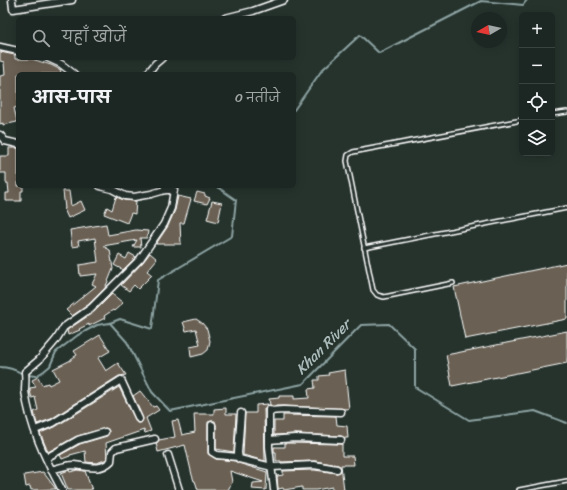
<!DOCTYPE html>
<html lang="hi">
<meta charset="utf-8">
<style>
:root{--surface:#1c2622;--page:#252e2a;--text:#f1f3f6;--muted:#a0a5a5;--line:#3a4340}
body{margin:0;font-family:Sriracha,"Playpen Sans Deva",sans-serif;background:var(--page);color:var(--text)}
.controls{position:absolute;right:12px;top:12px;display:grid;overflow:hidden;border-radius:6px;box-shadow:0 2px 10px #0003}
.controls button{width:36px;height:36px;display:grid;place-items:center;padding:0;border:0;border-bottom:1px solid var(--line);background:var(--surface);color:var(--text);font:20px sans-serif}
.compass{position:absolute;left:471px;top:12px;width:36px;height:36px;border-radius:50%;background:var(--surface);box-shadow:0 2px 10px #0003;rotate:261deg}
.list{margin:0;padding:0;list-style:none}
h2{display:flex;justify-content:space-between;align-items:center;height:52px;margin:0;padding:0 16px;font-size:17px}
h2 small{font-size:13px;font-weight:400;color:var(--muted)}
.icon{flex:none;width:22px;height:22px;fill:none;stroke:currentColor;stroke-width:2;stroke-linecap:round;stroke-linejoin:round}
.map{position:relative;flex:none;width:567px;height:490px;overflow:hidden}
.search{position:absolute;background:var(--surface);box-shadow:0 2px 10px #0003;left:16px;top:16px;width:280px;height:44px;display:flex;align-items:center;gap:10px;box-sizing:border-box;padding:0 14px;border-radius:6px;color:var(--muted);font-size:15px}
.panel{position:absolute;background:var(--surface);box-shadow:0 2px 10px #0003;left:16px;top:72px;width:280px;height:116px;border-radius:6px}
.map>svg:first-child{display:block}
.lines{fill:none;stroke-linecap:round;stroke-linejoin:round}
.stream{stroke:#8ea4a3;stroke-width:2}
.building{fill:#6a6153;stroke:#fff}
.lane-casing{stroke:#fff;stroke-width:6}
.street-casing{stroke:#fff;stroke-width:9}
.lane{stroke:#26332d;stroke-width:3}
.street{stroke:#26332d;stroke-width:6}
.labels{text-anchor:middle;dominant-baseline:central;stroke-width:3.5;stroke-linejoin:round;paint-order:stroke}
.water-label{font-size:15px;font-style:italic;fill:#aabbba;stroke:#26332d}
</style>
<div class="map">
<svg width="567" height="490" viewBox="0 0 567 490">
<rect width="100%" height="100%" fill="#26332d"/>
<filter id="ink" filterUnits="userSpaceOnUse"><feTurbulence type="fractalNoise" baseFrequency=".025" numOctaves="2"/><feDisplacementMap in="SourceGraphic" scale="8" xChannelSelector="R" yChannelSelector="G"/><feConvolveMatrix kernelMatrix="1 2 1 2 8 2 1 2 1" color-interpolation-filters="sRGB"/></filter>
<g filter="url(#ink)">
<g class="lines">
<!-- stream -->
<g class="stream">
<path d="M294,110L322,70L360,35L379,53L481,1L523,5L527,0"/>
<path d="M110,323L127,342L152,392L170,411L303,384L361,325L389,324L415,349V387L469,420L535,411L567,423"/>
<path d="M0,367C9,367 16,370 23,374"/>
<path d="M27,375L36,376L44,371L50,366L56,352L78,335L97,325L110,323L120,319L152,329L158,280L232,236L236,200L216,186"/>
</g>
</g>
<!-- building -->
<g class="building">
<path d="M0,52L15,55V59H32L51,65L61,70L60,74H18V107L14,108L17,122L3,125V123L0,124V76L5,75L4,62L0,61Z"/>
<path d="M9,148H18V186H23V191H21V201H6V193H9L8,183H6V173H0V156H9Z"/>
<path d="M63,191H69L71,206L81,201L85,210L68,218L64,209H65Z"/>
<path d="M197,192L205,194V196L210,198L207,204L194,201Z"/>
<path d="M178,196L191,199L184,223H180L181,244H156L168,226L175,210Z"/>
<path d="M116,197L124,200L136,201L135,214L131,213L127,223L104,214L107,207L112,210Z"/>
<path d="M212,201L222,203L218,222L207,219Z"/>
<path d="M106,224L108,235L136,230L148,231L147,238H140L141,247H133L137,240L103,246L110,250L113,269L109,279L105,288L88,305L72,316L66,310L96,286L92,284L97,274L80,276L79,265L98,262L95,238L78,241L79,246L72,247L70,230Z"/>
<path d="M129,253L136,257L123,270L114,265L119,255L126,259Z"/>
<path d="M150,253L157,259L147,271L152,275L138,289L134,285L129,291L121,285L143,262Z"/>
<path d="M567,263V319L465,339L454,287Z"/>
<path d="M112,294L123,303L114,311L113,310L104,316L105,318L89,326V324L79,329L80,330L68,335L67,330L94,312Z"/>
<path d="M196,319L202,323L207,329L210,341L208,350L203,354L191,357L190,347L200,345L196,329L186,331L183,322Z"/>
<path d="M567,331V363L452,386L446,355Z"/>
<path d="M100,335L110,351L98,358L106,371L118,363L126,375L119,376L51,419L37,424L34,412L38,410L35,397L32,398L30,391V388L36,387L32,380L38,377L42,385L48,383L49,385L59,380L53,369L71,360V359L77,355L74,351Z"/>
<path d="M345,370L349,409L283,406H272L270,405L269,399L279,398V396H294V399L309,398L308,389L315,388L314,380H319V376L329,375L328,373Z"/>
<path d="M119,387L137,423H141L143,419L133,396L140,391L153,407L156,406L159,410L146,418L151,431L145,433L144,430L106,443L107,459L97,463L86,462L85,451L70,455V456L62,459L60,455L80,444L107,436L109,431L106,428L77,436L48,452L40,433L55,427Z"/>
<path d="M268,404L264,409L265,461L243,455L245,413H256V405Z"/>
<path d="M226,408V414H236L234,452L216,449V425L215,421H212L208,422V454L216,459L235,461L238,463L267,472L266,490L252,489L253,483L263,482L230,471L232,482L228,490H198L195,481H194L192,475L185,445L158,452L156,443L159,440L175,437L172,421L178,420L182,435L195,432L194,414H214V409Z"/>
<path d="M283,415L336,416L337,425L347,426L348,438H345L341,436L295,434L274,435V421H283Z"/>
<path d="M285,443L342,444V456H353L354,465H341L344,490H332V487L316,490H302V487L284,490L283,488L278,489L277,476L283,475V471L314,470L337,473L340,472L341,469L338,465L315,461L281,462V461H276V452H274V447H285Z"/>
<path d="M69,470L70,472L77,470L85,471L92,490H68L61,473Z"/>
<path d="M43,472L56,489L31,490L30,486L26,487L24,475Z"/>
</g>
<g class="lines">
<!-- lane casing -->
<g class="lane-casing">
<g id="lane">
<path d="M552,114L567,112"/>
<path d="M364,248L567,208"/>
<path d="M453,283L384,297L377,295L373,290L347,161L348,155L353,152L522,120"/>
<path d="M519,490L567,481"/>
</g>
</g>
<!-- street casing -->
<g class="street-casing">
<g id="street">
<path d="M12,0L13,9L72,0"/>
<path d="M225,18L253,11L284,0"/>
<path d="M0,47L18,51"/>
<path d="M48,58L61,64L74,74"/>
<path d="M147,74L155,64L162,58"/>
<path d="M0,135L5,141L18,144"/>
<path d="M100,186L112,189L125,196L134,197L151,194L165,190"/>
<path d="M269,409V447L274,490"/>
<path d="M269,411L283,410L341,412"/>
<path d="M241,413L238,453L239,459L272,467L314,465L337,469"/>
<path d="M212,425V452L217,455L238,457"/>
<path d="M35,430L53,423L121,380L139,419"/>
<path d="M269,440L295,438L341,440"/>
<path d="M168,455L179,490"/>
<path d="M46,458L78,440L105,432"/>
<path d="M51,470C59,468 66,465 74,465C87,466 100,472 111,461L112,452L116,448L155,439"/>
<path d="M62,490C45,459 30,427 25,391C25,385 26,379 25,372L39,360L56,340L64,327L91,308L140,259L164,224L171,208L174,190H165V186"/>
</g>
</g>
<!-- lane -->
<use href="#lane" class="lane"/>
<!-- street -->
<use href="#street" class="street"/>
</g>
</g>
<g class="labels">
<!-- water labels -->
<g class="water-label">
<text transform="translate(323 347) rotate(-45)">Khan River</text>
</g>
</g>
</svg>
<div class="controls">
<button>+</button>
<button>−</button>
<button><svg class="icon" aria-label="locate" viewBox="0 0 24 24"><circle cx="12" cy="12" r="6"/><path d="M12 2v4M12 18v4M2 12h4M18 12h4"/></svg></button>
<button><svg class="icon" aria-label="layers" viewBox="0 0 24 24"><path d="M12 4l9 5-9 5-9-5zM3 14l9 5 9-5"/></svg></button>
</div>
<svg class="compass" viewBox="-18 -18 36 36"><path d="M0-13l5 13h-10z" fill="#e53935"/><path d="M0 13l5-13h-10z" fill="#a0a5a5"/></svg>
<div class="search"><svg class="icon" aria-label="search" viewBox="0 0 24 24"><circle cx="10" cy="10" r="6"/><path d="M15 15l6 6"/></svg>यहाँ खोजें</div>
<section class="panel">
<h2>आस-पास<small>0 नतीजे</small></h2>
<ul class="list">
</ul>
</section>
</div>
